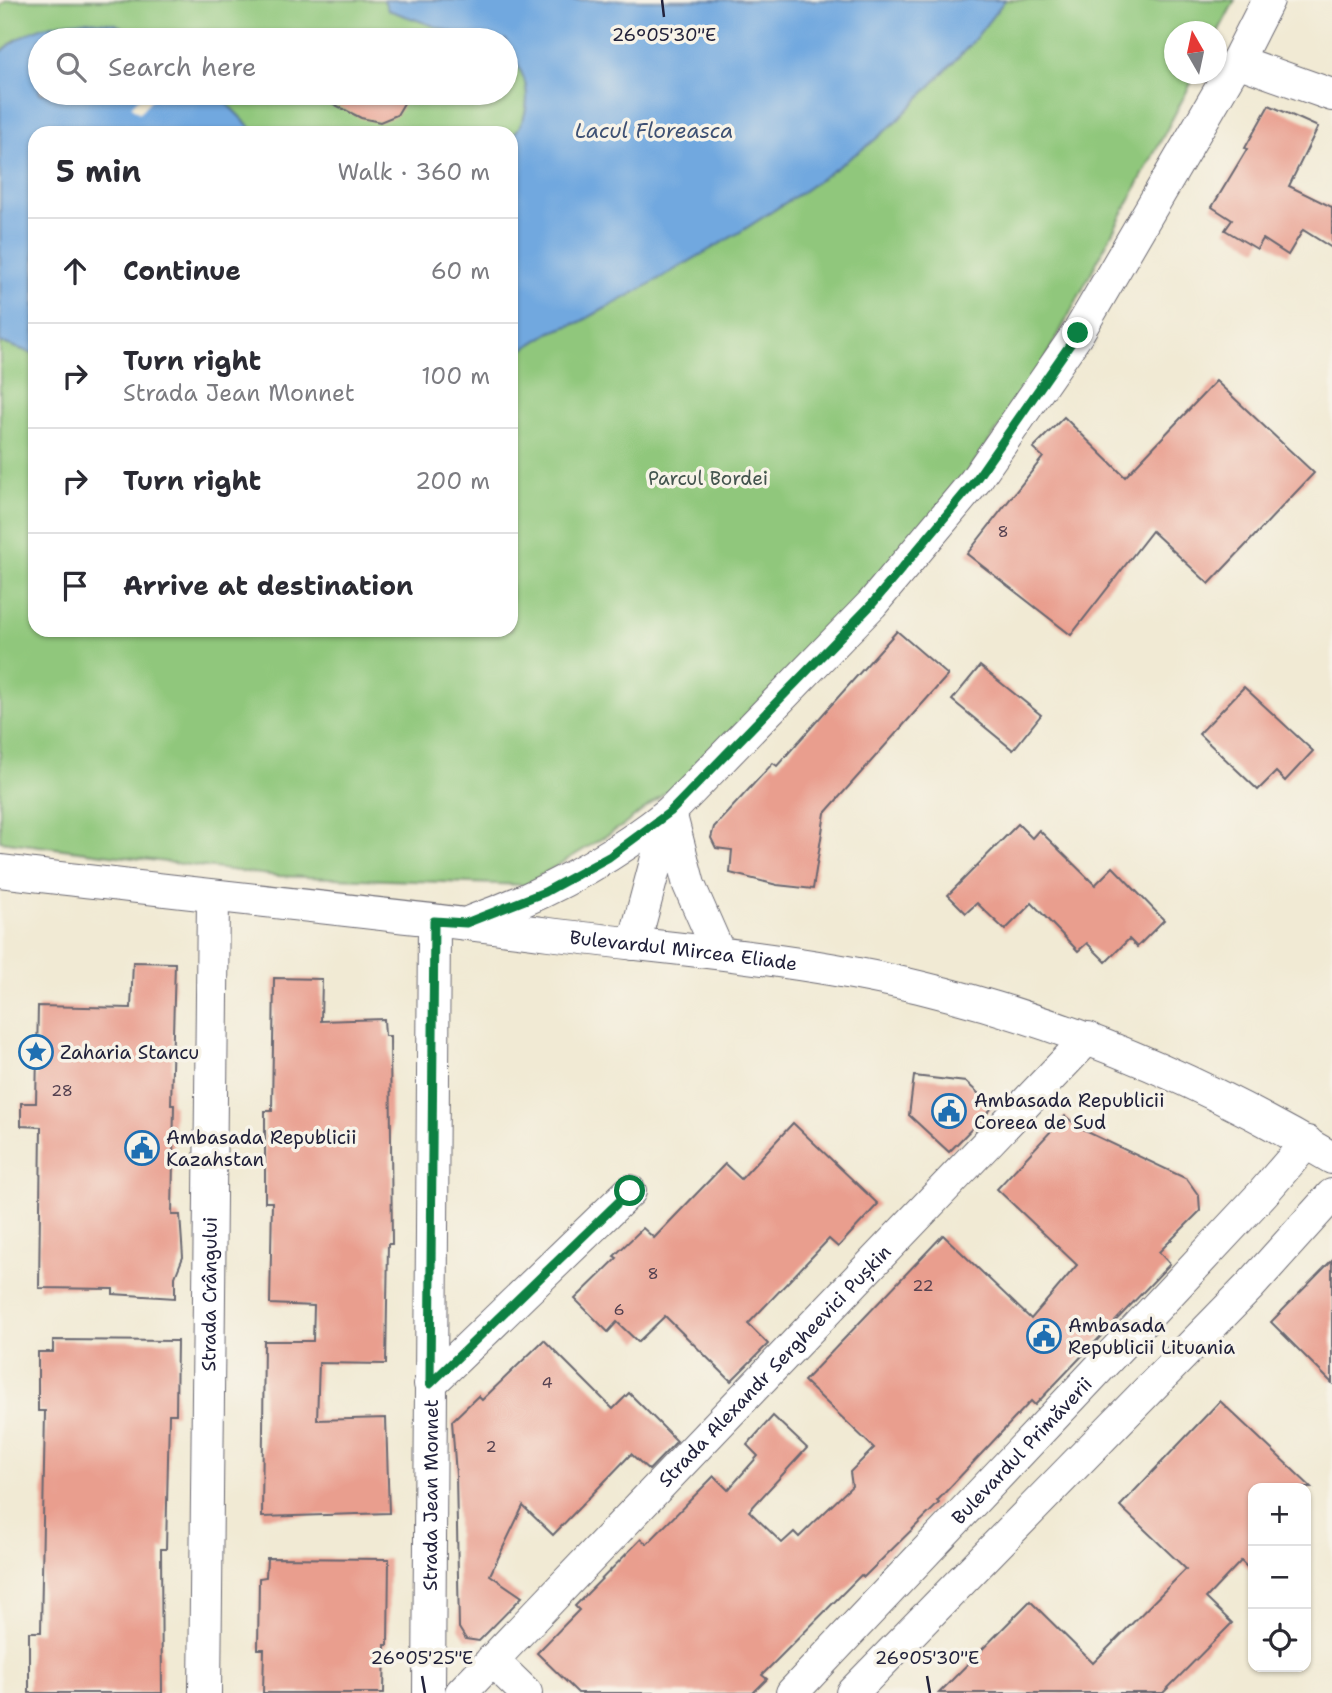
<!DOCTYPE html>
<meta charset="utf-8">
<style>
:root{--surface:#fff;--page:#f7f7f7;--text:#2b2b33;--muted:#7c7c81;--line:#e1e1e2}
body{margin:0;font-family:"Shantell Sans",sans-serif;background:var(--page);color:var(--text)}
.controls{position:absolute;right:21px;bottom:21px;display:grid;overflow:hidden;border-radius:14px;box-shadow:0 2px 5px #0004}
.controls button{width:63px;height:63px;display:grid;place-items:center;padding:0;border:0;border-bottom:2px solid var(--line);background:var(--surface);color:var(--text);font:35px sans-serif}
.compass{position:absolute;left:1164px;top:21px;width:63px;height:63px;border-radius:50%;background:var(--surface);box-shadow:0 2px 5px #0004;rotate:351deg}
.stop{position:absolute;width:21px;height:21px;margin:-16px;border:5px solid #0b8043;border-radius:50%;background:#fff}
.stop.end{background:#0b8043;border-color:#fff;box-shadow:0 2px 7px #0008}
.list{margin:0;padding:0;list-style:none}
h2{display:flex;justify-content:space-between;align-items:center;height:91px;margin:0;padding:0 28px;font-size:30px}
h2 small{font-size:23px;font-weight:400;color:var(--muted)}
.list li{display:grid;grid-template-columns:46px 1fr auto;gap:21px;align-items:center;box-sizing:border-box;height:105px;padding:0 28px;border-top:2px solid var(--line)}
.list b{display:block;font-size:26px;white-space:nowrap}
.list p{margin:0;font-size:23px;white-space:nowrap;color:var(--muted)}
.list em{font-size:23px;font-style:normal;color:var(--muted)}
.icon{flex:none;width:38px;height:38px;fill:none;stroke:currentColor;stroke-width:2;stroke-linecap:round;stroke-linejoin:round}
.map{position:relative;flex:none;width:1332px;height:1693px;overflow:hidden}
.search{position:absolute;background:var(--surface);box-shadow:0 2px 5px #0004;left:28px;top:28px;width:490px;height:77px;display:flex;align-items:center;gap:18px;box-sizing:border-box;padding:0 24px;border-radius:38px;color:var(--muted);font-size:26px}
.panel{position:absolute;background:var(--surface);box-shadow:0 2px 5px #0004;left:28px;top:126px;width:490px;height:511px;border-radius:21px}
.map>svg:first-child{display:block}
.green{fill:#90c77b;stroke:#59745b;stroke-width:2}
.water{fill:#71a8df;stroke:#4a658d;stroke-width:2}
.pier{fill:#f1ead4}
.building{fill:#e99e8e}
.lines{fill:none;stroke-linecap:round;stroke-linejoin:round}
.minor-casing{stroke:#6a6871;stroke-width:34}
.minor{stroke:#fff;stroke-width:32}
.route{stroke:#0b8043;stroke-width:9}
.ticks{fill:none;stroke:#22223b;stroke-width:2.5}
.labels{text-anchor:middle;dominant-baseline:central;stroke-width:7;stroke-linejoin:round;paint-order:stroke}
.number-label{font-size:16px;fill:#544150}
.park-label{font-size:19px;fill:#43544e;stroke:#f7f3e8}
.street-label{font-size:19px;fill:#22223b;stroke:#f7f3e8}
.poi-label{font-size:19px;fill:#22223b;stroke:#f7f3e8;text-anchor:start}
.water-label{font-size:21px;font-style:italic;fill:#3e5174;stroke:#f7f3e8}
.ticks-label{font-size:18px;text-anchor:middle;fill:#22223b;stroke:#f7f3e8;stroke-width:7;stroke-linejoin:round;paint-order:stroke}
</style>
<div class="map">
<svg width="1332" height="1693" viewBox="0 0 1332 1693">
<rect width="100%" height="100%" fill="#f7f3e8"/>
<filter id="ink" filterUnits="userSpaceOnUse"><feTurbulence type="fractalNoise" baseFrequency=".0143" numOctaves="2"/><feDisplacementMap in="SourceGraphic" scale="14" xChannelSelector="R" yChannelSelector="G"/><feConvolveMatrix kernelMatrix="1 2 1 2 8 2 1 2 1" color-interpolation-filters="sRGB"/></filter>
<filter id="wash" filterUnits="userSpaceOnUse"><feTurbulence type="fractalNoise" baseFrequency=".00686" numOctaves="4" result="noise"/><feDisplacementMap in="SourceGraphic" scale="28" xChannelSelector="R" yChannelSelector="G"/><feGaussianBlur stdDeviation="1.57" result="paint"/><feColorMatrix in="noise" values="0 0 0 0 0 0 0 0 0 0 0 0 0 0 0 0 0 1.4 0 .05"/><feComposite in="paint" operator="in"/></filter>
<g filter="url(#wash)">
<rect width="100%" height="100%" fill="#f1ead4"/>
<!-- green -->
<g class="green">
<path d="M7,0H384L389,10L474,40H151L115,24L15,40L0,53V6Z"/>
<path d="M1005,0H1235L1217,34L1216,32H1174V74H1196L1042,366L946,503L710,758L624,825L525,885L277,876L0,841V342L35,354V630H511V357L551,332L580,322L636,292L740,232L802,192L871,143L897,121L970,45Z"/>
<path d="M506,54C532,71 534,117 511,137V133H256L216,93H506Z"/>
</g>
<!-- water -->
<g class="water">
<path d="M384,0H1005L970,45L897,121L871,143L802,192L740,232L636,292L580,322L551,332L511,357V137C534,117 532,71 506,54V40H474L388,10Z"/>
<path d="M89,21L115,24L151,40H40V93H216L256,133H35V354L0,342V53C29,27 51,23 89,21Z"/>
</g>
<!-- pier -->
<path class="pier" d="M144,93H157L139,113L131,106Z"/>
<g id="blocks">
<!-- building -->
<g class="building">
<path d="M312,93H410L397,115L380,122L361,118Z"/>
<path d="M1269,105L1318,127L1289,186L1332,207V248L1303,230L1288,255L1263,239L1257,249L1225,230L1232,220L1212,207L1247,149L1245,148Z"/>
<path d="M1216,381L1314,473L1209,584L1152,531L1071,635L967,554L1043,457L1033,448L1064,417L1125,477Z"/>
<path d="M897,631L948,675L825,813L813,889L777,885L730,873L732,850L716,848L711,838L714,827L773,763L777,766Z"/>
<path d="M980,666L1041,715L1013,750L952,700Z"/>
<path d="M1244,687L1313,751L1285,781L1276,772L1258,790L1199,734Z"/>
<path d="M1018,824L1032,838L1039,830L1095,885L1113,867L1164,920L1137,947L1129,939L1106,962L1087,943L1078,951L1032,903L1005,930L977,903L966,913L948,895Z"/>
<path d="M133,962L175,963L171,1105H174L172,1215H180L183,1257L175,1277V1298L113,1294V1289L39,1288L41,1127L21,1126V1103H36L38,1006L131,1008Z"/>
<path d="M274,978L322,979L321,1021L384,1019L385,1036H390L392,1244H388L386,1364L319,1363L317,1420L386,1418L389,1513L262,1517L264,1341H313L314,1306L270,1304L272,1202H265V1111H272Z"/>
<path d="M914,1076L966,1082L993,1107L949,1152L909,1115Z"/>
<path d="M1065,1116L1083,1130L1187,1179L1199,1196L1200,1211L1159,1252L1170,1264L1035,1405L1031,1401L937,1501L939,1503L864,1577L861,1575L762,1675L767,1679L753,1693H578L537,1653L579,1610L575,1606L641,1539L647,1544L714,1476L728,1490L758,1456L747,1445L773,1416L807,1448L749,1511L782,1543L794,1532L799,1537L852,1486L850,1472L874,1448L804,1381L943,1235L1031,1319L1077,1265L997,1189Z"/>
<path d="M793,1123L878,1204L838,1247L829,1239L748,1324L768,1344L731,1381L665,1316L638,1342L617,1322L608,1332L575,1299L617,1258L614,1256L643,1228L654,1238L725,1164L741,1179Z"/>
<path d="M1332,1260V1383L1271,1322Z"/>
<path d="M53,1340L177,1341L176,1414H169L166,1549H161L162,1693H29V1632H41L45,1411H38V1352H53Z"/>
<path d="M544,1340L613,1409L629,1393L677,1441L649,1470L631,1454L553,1535L523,1506L490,1575L522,1597L479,1641L466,1639L459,1628L456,1475L452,1421L478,1396L482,1400Z"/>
<path d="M1220,1401L1312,1488H1253V1573L1241,1561L1206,1598L1232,1623L1163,1693H939L1030,1601L1093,1663L1186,1569L1120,1506Z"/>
<path d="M267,1558L389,1559L388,1645H385L384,1693H263L264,1649H258L259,1578L266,1577Z"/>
</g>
</g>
</g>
<g filter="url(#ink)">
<use href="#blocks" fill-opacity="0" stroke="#6a6871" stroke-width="2"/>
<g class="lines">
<!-- minor casing -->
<g class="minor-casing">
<g id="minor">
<path d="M1237,61L1332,95"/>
<path d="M670,812L689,885L719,953"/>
<path id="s1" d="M0,871C183,893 366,911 549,934C672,949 799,958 919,987C1064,1022 1203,1081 1332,1158"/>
<path d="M472,921C545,895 610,860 670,812L872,604L975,481L1078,333L1237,61L1268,0"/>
<path d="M634,944L669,813"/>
<path d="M430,1384L630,1191"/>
<path d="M492,1660L526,1693"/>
<path id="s2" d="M205,1693L213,897"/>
<path id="s3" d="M429,1693L434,921"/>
<path id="s4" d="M461,1693L1088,1038"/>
<path id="s5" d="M792,1693L1090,1378L1263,1193L1307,1142"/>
<path d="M852,1693L1250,1286L1332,1195"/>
</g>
</g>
<!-- minor -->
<use href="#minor" class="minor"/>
</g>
</g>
<g class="lines" filter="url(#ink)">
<!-- route -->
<path class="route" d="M630,1191L430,1384L434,921L466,923L545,892L609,857L670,812L872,604L975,481L1078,333"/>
</g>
<!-- ticks -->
<path class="ticks" d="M662,0L664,17M422,1676L425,1693M927,1676L930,1693"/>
<!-- icons -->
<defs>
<g id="sight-ring" transform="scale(1.75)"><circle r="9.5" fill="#f7f3e8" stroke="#1f6fb2" stroke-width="1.5"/><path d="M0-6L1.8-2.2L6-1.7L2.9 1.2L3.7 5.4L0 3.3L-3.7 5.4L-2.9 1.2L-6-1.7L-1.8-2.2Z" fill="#1f6fb2"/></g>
<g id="civic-ring" transform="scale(1.75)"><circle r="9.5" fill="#f7f3e8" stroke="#1f6fb2" stroke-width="1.5"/><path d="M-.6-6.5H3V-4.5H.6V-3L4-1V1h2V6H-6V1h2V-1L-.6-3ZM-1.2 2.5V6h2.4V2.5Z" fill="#1f6fb2"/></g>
</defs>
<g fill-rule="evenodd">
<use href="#sight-ring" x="36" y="1052"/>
<use href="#civic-ring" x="949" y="1111"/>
<use href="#civic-ring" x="142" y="1148"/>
<use href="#civic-ring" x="1044" y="1336"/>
</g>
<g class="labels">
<!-- number labels -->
<g class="number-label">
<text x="1003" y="531">8</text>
<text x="62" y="1090">28</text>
<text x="653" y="1273">8</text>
<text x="923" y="1285">22</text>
<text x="619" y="1309">6</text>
<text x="547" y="1382">4</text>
<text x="491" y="1446">2</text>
</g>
<!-- park labels -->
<g class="park-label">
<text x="708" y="478">Parcul Bordei</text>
</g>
<!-- street labels -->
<g class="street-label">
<text stroke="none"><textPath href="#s1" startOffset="688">Bulevardul Mircea Eliade</textPath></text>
<text stroke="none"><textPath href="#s2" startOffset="399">Strada Crângului</textPath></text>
<text stroke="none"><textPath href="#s4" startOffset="453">Strada Alexandr Sergheevici Pușkin</textPath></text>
<text stroke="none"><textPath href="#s5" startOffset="334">Bulevardul Primăverii</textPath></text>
<text stroke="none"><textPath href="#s3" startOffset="198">Strada Jean Monnet</textPath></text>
</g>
<!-- poi labels -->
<g class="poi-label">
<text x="60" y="1052">Zaharia Stancu</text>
<text x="974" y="1100">Ambasada Republicii<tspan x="974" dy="22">Coreea de Sud</tspan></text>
<text x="166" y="1137">Ambasada Republicii<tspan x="166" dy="22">Kazahstan</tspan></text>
<text x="1068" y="1325">Ambasada<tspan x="1068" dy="22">Republicii Lituania</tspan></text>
</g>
<!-- water labels -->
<g class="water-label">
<text x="654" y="131">Lacul Floreasca</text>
</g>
</g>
<g class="ticks-label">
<text x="664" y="41">26°05'30"E</text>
<text x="422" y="1664">26°05'25"E</text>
<text x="927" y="1664">26°05'30"E</text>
</g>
</svg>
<div class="controls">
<button>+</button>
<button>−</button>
<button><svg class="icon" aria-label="locate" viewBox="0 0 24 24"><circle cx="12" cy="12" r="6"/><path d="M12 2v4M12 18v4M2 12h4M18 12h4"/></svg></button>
</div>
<svg class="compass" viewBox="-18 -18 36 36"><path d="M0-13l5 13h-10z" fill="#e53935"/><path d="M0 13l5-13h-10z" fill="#7c7c81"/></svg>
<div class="stop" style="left:630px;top:1191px"></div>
<div class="stop end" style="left:1078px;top:333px"></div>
<div class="search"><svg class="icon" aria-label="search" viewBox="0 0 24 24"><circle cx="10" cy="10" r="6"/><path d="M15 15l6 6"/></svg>Search here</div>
<section class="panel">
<h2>5 min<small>Walk · 360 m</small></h2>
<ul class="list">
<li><svg class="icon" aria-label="ahead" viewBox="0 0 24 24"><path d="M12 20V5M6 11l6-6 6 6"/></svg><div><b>Continue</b></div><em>60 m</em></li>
<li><svg class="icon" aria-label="right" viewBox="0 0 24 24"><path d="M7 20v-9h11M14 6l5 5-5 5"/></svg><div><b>Turn right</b><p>Strada Jean Monnet</p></div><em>100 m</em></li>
<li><svg class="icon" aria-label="right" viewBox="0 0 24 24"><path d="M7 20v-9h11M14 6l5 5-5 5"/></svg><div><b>Turn right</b></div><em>200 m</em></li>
<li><svg class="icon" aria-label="arrive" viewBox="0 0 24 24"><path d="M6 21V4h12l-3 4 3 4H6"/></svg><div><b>Arrive at destination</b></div></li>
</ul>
</section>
</div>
